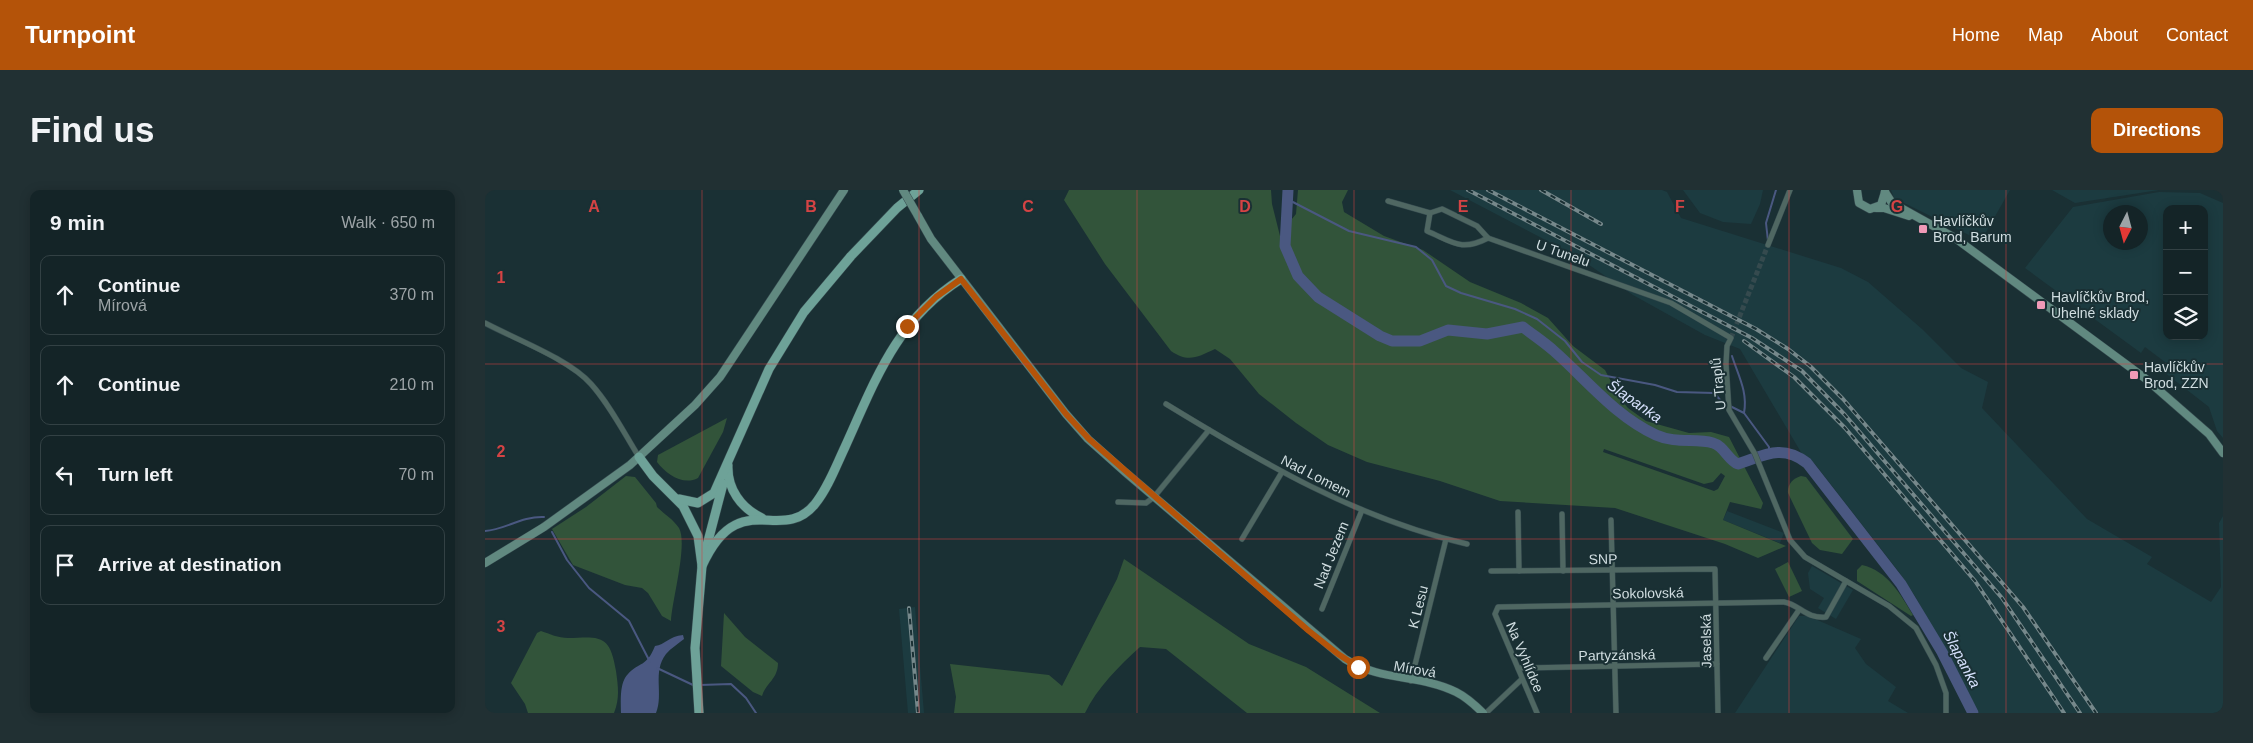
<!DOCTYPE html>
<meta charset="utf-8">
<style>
:root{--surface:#142427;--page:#213033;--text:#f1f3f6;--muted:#9da4a7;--line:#334144;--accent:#b45309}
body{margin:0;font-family:Arial,sans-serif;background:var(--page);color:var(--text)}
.controls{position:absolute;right:15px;top:15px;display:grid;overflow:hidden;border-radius:10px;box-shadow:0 2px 12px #0003}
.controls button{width:45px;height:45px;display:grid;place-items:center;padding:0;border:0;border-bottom:1px solid var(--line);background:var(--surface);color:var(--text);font:25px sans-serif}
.compass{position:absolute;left:1618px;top:15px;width:45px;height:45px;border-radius:50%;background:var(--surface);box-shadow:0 2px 12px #0003;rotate:186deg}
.stop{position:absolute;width:15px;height:15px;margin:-11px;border:4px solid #b45309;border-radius:50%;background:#fff}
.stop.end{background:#b45309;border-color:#fff;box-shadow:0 1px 5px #0008}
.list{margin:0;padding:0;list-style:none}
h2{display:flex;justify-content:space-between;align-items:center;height:65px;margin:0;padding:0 20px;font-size:21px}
h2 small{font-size:16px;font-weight:400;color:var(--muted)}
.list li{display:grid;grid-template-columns:32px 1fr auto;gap:15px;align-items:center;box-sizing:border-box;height:80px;margin:0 10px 10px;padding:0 10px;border:1px solid var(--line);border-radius:10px}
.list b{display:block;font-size:19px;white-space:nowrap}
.list p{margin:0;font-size:16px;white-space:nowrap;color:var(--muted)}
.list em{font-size:16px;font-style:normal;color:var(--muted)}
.icon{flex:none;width:28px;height:28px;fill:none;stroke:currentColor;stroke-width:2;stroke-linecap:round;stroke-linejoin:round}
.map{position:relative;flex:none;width:1738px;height:523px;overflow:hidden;border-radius:10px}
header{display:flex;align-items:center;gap:30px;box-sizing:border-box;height:70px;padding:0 25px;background:var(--accent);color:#fff}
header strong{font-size:24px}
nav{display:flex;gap:28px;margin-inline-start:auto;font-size:18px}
.intro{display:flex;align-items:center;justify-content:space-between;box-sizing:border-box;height:120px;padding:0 30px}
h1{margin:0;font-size:35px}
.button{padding:12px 22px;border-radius:10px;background:var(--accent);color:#fff;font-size:18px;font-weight:700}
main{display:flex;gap:30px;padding:0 30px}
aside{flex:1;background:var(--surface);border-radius:10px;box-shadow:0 2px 12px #0003}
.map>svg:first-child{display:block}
.built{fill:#1c3b40;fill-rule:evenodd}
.green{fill:#32543a;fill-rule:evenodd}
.water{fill:#4a5881}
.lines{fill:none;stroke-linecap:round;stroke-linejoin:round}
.stream{stroke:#4a5881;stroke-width:2}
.river{stroke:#4a5881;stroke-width:11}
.street-tunnel{stroke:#354a4e;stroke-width:5;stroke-dasharray:5 2.5;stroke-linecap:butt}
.street-casing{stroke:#374c50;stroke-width:6}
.secondary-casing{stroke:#374c50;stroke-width:9}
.primary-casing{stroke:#374c50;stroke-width:10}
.street{stroke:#4f6762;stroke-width:5}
.secondary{stroke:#618980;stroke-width:8}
.primary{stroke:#6ea298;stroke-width:9}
.rail-casing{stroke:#76888b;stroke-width:4}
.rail{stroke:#1a3034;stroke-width:2;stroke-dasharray:5.5;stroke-linecap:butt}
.secondary-bridge-casing{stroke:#374c50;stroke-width:9;stroke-linecap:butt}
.secondary-bridge{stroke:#618980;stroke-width:8}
.route{stroke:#b45309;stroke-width:6}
.grid{fill:none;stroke:#d54344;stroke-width:1;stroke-opacity:0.55}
.poi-dot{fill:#f09ab7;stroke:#1a3034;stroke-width:2}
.labels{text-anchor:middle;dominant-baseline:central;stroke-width:4;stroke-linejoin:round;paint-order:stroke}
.poi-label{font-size:14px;fill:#d0dde0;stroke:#1a3034;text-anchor:start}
.street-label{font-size:14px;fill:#d0dde0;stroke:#1a3034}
.water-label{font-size:15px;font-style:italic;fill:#d5e0fb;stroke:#1a3034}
.grid-label{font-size:16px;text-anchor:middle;font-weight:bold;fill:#d54344;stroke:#1a3034;stroke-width:4;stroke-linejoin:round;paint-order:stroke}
</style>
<header>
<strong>Turnpoint</strong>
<nav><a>Home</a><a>Map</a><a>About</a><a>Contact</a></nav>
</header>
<div class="intro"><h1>Find us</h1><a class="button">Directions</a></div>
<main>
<aside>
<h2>9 min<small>Walk · 650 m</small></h2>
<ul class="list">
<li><svg class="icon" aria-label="ahead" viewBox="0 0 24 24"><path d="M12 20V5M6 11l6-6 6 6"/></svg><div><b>Continue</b><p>Mírová</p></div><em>370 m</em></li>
<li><svg class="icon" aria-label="ahead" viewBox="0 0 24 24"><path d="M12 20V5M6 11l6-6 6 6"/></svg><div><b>Continue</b></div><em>210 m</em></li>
<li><svg class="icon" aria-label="left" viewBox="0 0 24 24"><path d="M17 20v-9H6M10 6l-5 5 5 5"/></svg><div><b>Turn left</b></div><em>70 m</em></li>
<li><svg class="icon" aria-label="arrive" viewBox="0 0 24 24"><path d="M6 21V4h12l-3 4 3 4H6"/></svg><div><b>Arrive at destination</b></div></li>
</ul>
</aside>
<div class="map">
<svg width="1738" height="523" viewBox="0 0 1738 523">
<rect width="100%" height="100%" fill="#1a3034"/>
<!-- built -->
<g class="built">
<path d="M965,0H1177L1182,2L1196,28L1356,78L1383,92L1437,139L1476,178L1503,192L1497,218L1602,329L1667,367L1662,374L1726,412L1736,397L1734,333L1738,326V523H1494L1430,406L1414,382L1330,274L1317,264L1255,159L1220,145L1148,105L1091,66Z"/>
<path d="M1198,0H1278L1275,14L1266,34L1238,32L1215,23Z"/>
<path d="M1406,0H1525L1496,51L1409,8Z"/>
<path d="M1567,0H1674L1590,13Z"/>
<path d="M1674,2L1715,3L1738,13V248L1732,241L1724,217L1679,182L1684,175L1660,157L1656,163L1540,78L1588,17ZM1682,19H1719V146H1682ZM1626,22H1656V52H1626Z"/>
<path d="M1242,321L1299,343L1295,353L1238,330Z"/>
<path d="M1327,376L1368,400L1351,429L1333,418L1339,408L1325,399L1323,383Z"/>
<path d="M430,417L439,523H423L414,419Z"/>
<path d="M1314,426H1323L1376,449L1370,458L1381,474L1411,497L1403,511L1423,523H1250Z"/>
</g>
<!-- green -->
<g class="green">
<path d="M584,0H786L787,14L802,74L807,63L804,52L802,35L811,24L813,0H863L857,12L859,22L899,46L938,60L985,92L1036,113L1063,128L1088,156L1120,180L1134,207L1143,218L1161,231L1204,243L1226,242L1244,247L1278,313L1276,319L1245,312L1238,330L1301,356L1273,368L1240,354L1130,318L1015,311L955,291L882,272L843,255L811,233L774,204L745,169L730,159C713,167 703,173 686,161L620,74L579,10ZM1119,259L1219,294L1228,292L1236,283L1240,286L1233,299L1229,301L1118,262Z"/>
<path d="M242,228L238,242L213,288C198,296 181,284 172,272L173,265Z"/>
<path d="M141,286L150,287L171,313L172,317C179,324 188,329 194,338C203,354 187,410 186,431L177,426L163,403L157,398L140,395L88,375L67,339L101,317Z"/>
<path d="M1316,286L1321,287L1368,349L1357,364L1335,360L1327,353L1303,303C1302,295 1308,288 1316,286Z"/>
<path d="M639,369L764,454L821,477L895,523H762L681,459L655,457C634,476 612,498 600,523H469L471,507L465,474L564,485L577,496L632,389Z"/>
<path d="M1303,372L1317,401L1304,407L1290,379Z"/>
<path d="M1377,375C1403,381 1415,404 1428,425L1426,426L1372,391V380Z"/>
<path d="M239,423L260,447L293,473C293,489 281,493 277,506L268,502L236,476Z"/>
<path d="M56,441C65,444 73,448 83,448C114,447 125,443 131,481C133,496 135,508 129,523H43L40,514L26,493L52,443Z"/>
</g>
<!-- water -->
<path class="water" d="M198,445L199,449C193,454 186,458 181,464C167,482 179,504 171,523H136C136,512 134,493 143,484C155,471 161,478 170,456C180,455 184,446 198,445Z"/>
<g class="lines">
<!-- stream -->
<g class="stream">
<path d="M802,9L864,41L931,57L947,70L961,96L976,103L1030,119L1052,129L1080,151L1097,172L1116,185L1170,195L1192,202L1229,203L1237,212L1259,223"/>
<path d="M1283,51L1281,33L1291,0"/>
<path d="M1247,166C1253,185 1263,202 1259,223L1284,257V264"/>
<path d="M0,341C20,340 36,326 59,327"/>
<path d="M67,342L82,370L104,398L144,431L165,472"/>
<path d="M172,478L208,495"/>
<path d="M215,495L246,494L261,508L271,523"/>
</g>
<!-- river -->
<path class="river" d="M803,0L800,56L813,86L833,107L895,146L907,151H935L963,140L1002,144L1038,137C1048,145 1059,152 1069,161C1102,190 1130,226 1171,245C1191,254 1210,248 1228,253C1239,256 1243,270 1253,274C1280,265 1297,254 1322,273L1416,394L1457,462L1488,523"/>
<!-- street-tunnel -->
<path class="street-tunnel" d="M1246,148L1283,55"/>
<!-- street casing -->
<g class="street-casing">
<g id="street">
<path d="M903,11L945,23L957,19L992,36L1003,48L1186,113L1246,148L1242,156L1241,174L1244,220L1270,264L1305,350L1320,367L1404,416L1431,438L1451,475L1461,503V523"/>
<path d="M945,23L942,41C968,52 976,62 1003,48"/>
<path d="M1283,55L1305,0"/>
<path d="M0,133C30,149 84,169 106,194C125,215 139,243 154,267"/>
<path d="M681,214C776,272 872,329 982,354"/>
<path d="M633,312L661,313L669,307L724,240"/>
<path d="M1033,322L1034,381"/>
<path d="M1077,324L1078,381"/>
<path d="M1126,330L1131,523"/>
<path d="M757,349L797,282"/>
<path d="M1006,381L1230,379L1233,523"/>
<path d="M837,419L877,320"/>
<path d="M1281,468L1314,420"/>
<path d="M1033,478L1232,474"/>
<path d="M926,491L961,349"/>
<path d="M1001,523L1037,489"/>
<path d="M1052,523L1010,424L1013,417L1299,412C1315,415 1321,429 1341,427L1361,391"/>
</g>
</g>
<!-- secondary casing -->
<g class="secondary-casing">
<g id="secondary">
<path d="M1372,0L1374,13L1385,19L1396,15L1400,2"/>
<path d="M1400,2L1407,13L1470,48L1661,189L1724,244L1738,263"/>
<path d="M1391,18H1399L1424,26"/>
<path d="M433,26L446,49L581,224L603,249L640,282L860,469C897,492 935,484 971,502C981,507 990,515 998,523"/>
<path d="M0,373L59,337L145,275L210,215L235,187L359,0"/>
</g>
</g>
<!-- primary casing -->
<g class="primary-casing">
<g id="primary">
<path d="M154,267L168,286L198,316L213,346L217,376L210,458L214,523"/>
<path d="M243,275C242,299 256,318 277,328"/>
<path d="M194,309L213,313L229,303L284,179L319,122L366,66L412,18L434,0"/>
<path d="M221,359L238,294"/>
<path d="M217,376C254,294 296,356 330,314C343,298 351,276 360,257C390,191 411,130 476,89"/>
</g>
</g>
<!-- street -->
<use href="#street" class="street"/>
<!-- secondary -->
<use href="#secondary" class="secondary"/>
<!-- primary -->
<use href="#primary" class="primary"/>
<!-- rail casing -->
<g class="rail-casing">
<g id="rail">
<path d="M983,0L1267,148L1317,181L1360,225L1517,408L1595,523"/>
<path d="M1003,0L1271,139L1303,159L1325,176L1358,209L1538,417L1611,523"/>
<path d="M1056,0L1116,34"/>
<path d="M1259,151L1309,187L1360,238L1490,391L1579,523"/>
<path d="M424,418L433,523"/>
</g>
</g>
<!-- rail -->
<use href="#rail" class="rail"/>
<!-- secondary-bridge casing -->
<g class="secondary-bridge-casing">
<path id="secondary-bridge" d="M418,0L433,26"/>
</g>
<!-- secondary-bridge -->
<use href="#secondary-bridge" class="secondary-bridge"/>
</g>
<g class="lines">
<!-- route -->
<path class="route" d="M422,136L451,107L476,89L581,224L604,249L824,441L853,464L873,477"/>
</g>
<!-- grid -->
<path class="grid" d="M217,0V523M434,0V523M652,0V523M869,0V523M1086,0V523M1304,0V523M1521,0V523M0,174H1738M0,349H1738"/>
<!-- markers -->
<g class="poi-dot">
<rect x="1433" y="34" width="10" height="10" rx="2.5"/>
<rect x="1551" y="110" width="10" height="10" rx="2.5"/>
<rect x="1644" y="180" width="10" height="10" rx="2.5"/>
</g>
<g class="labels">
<!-- poi labels -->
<g class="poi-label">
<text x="1448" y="31">Havlíčkův<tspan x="1448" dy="16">Brod, Barum</tspan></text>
<text x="1566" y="107">Havlíčkův Brod,<tspan x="1566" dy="16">Uhelné sklady</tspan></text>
<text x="1659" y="177">Havlíčkův<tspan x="1659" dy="16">Brod, ZZN</tspan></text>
</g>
<!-- street labels -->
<g class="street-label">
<text transform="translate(1078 63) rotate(19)">U Tunelu</text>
<text transform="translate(1233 194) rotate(-96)">U Traplů</text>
<text transform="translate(831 286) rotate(27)">Nad Lomem</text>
<text transform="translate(846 365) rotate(-68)">Nad Jezem</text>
<text transform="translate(1118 369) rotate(-1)">SNP</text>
<text transform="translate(1163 403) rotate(-1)">Sokolovská</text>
<text transform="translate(933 417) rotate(-76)">K Lesu</text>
<text transform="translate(1221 451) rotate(-91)">Jaselská</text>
<text transform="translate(1132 465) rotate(-1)">Partyzánská</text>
<text transform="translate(1040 467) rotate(67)">Na Vyhlídce</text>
<text transform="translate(930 479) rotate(10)">Mírová</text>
</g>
<!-- water labels -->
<g class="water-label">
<text transform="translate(1150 211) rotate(35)">Šlapanka</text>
<text transform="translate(1477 469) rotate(62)">Šlapanka</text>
</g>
</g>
<g class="grid-label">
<text x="109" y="22">A</text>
<text x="326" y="22">B</text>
<text x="543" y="22">C</text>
<text x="760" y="22">D</text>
<text x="978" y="22">E</text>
<text x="1195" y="22">F</text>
<text x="1412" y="22">G</text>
<text x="16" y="93">1</text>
<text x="16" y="267">2</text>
<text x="16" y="442">3</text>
</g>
</svg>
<div class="controls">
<button>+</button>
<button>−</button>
<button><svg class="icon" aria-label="layers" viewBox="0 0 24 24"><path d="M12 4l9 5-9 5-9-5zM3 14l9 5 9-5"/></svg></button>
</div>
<svg class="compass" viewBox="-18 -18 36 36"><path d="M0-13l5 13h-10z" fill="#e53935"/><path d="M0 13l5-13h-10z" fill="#9da4a7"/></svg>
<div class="stop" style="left:873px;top:477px"></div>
<div class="stop end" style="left:422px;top:136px"></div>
</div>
</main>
